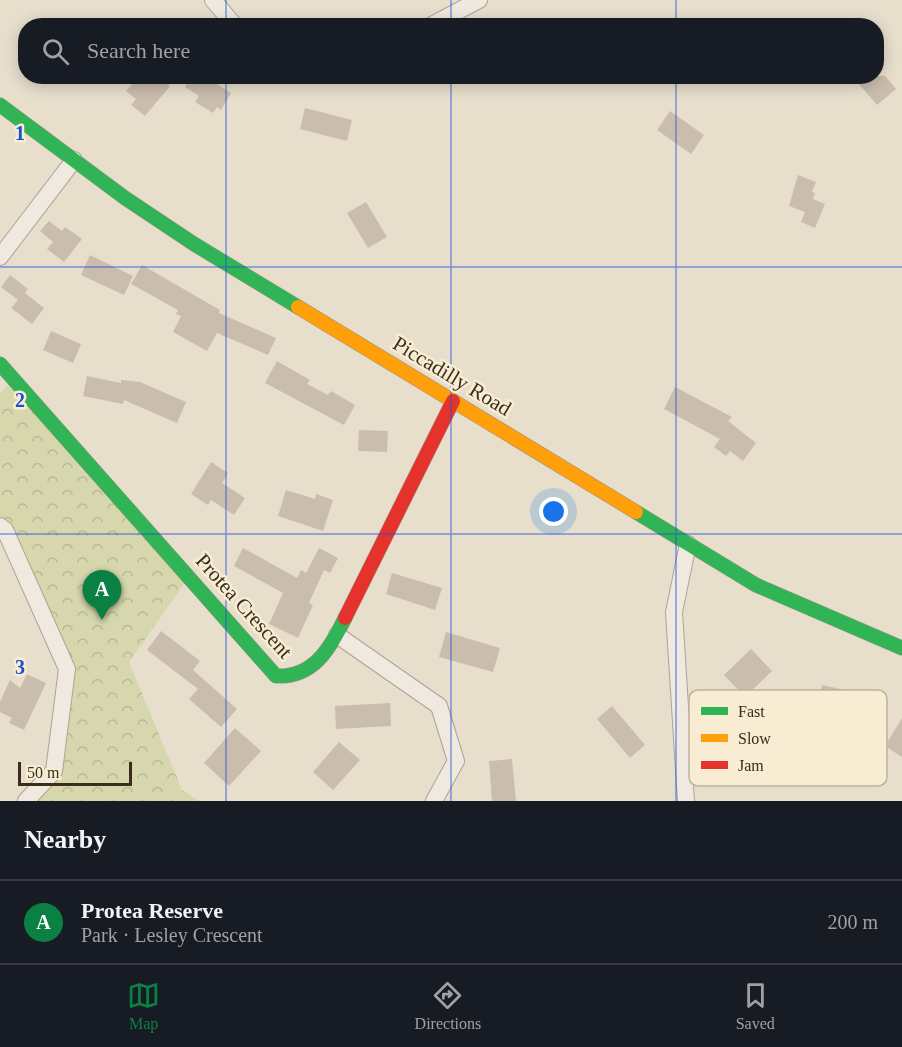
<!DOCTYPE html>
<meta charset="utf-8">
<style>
:root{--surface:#171b24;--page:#20242c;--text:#f1f3f6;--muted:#9ea1a6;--line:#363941;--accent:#0b8043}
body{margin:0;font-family:Georgia,serif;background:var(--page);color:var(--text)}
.scale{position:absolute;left:18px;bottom:15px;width:114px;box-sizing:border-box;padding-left:6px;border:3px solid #3b2c1d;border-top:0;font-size:16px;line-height:21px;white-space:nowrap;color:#3b2c1d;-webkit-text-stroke:4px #f8edd2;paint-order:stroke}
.you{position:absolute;left:554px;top:512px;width:21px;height:21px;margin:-15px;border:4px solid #fff;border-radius:50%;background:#1a73e8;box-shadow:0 0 0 9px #1a73e833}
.badge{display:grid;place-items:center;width:39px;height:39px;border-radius:50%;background:var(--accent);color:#fff;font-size:20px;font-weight:700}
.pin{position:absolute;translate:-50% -50px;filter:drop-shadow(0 2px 3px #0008)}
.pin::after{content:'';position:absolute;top:32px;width:21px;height:18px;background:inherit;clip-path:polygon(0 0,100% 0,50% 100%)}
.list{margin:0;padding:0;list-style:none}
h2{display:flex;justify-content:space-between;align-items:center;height:78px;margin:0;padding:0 24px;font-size:26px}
h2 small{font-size:20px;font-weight:400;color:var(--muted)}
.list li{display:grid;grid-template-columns:39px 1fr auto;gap:18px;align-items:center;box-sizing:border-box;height:84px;padding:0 24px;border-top:2px solid var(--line)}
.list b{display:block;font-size:22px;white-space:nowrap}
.list p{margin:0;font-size:20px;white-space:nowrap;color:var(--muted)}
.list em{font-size:20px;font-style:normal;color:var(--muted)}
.icon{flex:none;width:33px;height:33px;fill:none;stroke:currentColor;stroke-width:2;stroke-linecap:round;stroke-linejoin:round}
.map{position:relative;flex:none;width:902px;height:801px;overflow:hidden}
.search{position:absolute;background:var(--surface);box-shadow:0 3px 15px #0003;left:18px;right:18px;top:18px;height:66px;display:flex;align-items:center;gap:15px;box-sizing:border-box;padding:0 21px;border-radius:24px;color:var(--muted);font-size:22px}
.sheet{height:162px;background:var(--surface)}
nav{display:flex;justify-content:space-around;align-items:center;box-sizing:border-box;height:84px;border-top:2px solid var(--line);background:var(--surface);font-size:16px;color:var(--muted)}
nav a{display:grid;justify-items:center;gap:3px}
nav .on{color:var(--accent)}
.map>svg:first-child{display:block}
.park{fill:url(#park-crowns)}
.building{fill:#cbbdad}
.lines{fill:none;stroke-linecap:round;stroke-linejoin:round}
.street-casing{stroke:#aca496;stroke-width:18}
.fast-casing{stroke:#9c9385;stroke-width:15}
.slow-casing{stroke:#9c9385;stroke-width:15}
.jam-casing{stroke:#9c9385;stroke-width:15}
.street{stroke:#efe9df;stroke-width:16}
.fast{stroke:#30b455;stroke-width:14}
.slow{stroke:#ff9f0a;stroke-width:14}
.jam{stroke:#e5322d;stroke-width:14}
.grid{fill:none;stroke:#1d4ed8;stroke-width:1.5;stroke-opacity:0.55}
.labels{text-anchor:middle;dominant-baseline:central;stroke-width:5;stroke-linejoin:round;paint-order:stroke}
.street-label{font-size:21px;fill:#3b2c1d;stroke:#f8edd2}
.key{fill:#f8edd2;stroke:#bfb39c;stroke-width:1.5}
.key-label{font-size:16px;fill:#3b2c1d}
.grid-label{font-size:20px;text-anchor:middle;font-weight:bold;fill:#1d4ed8;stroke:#f8edd2;stroke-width:5;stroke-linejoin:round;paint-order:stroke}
</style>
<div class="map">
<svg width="902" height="801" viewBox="0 0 902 801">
<defs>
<pattern id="park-crowns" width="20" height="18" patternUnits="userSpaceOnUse" patternTransform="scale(1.5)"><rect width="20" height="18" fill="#d6d7ad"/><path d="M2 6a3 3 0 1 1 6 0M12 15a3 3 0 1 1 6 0" fill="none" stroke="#b9b994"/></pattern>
</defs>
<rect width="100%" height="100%" fill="#e7dfcc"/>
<!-- park -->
<path class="park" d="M13,379L189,577L129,662L182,790L199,801H39L31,795L54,771L67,669L0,526V394Z"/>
<!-- building -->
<g class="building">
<path d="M123,76H158L170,86L145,116L131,105L136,99L126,91L132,84Z"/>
<path d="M192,76H205L231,93L221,110L217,107L213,113L195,102L199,96L185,87Z"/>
<path d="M852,76H885L896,89L877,105Z"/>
<path d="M305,108L352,120L347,141L300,129Z"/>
<path d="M670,111L704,135L691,154L657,130Z"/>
<path d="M798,175L816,182L812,192L815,193L813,199L825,204L815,228L801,222L805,212L789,206Z"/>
<path d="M366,202L387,237L368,248L347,213Z"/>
<path d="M49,221L62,231L65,227L82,239L64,262L47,249L53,242L40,231Z"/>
<path d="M90,255L133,276L124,295L81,275Z"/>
<path d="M142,265L220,310L219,313L276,338L268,355L217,333L207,351L173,332L181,316L176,314L178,310L131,284Z"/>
<path d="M10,275L28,289L25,293L44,308L32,324L11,308L18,300L1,287Z"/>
<path d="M51,331L81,344L73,363L43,350Z"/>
<path d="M277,361L310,380L307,384L328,395L331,391L355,405L344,425L265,383Z"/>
<path d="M87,376L121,383V380L140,382L186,402L177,423L124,400L123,404L83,396Z"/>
<path d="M675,387L732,417L728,421L756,443L743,461L730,451L726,456L714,447L720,439L664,409Z"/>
<path d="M359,430L388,431L387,452L358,451Z"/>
<path d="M211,462L228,473L222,483L245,498L234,515L211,500L208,505L191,494Z"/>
<path d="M286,490L315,499L316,494L333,500L323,531L278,516Z"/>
<path d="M243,548L297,578L301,570L306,573L319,548L338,558L330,573L324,570L309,603L313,605L298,638L269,624L283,593L234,566Z"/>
<path d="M392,573L442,588L435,610L386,594Z"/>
<path d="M161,631L200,661L193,670L237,709L221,727L189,699L198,689L147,650Z"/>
<path d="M446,632L500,648L493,672L439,657Z"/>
<path d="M751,649L772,671L745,697L724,675Z"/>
<path d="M27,674L46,683L24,730L9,723L12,718L0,712V702L10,680L20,688Z"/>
<path d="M822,685L863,694L856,725L825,718L826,713L816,711Z"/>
<path d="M390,703L391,726L336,729L335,706Z"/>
<path d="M612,706L645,745L630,758L597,719Z"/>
<path d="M902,718V757L885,746Z"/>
<path d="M235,728L261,751L229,786L204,763Z"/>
<path d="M339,742L360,760L333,790L313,772Z"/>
<path d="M512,759L516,801H492L489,761Z"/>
</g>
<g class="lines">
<!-- street casing -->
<g class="street-casing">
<g id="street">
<path d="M213,0L235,26"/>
<path d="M430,26L479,0"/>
<path d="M0,257L74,160"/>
<path d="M0,526L5,530L67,669L54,771L26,801"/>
<path d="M337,635L439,706L456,761L434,801"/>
<path d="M686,801L674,612L688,544"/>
</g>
</g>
<!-- fast casing -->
<g class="fast-casing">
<g id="fast">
<path d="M0,105L125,198L194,244L298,307"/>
<path d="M0,364L276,676C313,678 330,649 345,618"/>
<path d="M636,512L756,585L902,648"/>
</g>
</g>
<!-- slow casing -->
<g class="slow-casing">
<path id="slow" d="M298,307L636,512"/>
</g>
<!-- jam casing -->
<g class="jam-casing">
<path id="jam" d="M345,618L453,401"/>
</g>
<!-- street -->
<use href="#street" class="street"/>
<!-- fast -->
<use href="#fast" class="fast"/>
<!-- slow -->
<use href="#slow" class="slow"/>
<!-- jam -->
<use href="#jam" class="jam"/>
</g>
<!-- grid -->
<path class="grid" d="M226,0V26M451,0V26M676,0V26M226,76V801M451,76V801M676,76V801M0,267H902M0,534H902"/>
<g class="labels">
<!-- street labels -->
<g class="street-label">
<text transform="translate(452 376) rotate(31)">Piccadilly Road</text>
<text transform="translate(244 606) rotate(48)">Protea Crescent</text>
</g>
</g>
<!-- legend -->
<rect x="689" y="690" width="198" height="96" rx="9" class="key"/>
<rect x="701" y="707" width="27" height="8" fill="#30b455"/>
<rect x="701" y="734" width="27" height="8" fill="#ff9f0a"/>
<rect x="701" y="761" width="27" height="8" fill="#e5322d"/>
<g class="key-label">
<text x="738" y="717">Fast</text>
<text x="738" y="744">Slow</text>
<text x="738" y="771">Jam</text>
</g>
<g class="grid-label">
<text x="20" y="140">1</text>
<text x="20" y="407">2</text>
<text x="20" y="674">3</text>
</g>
</svg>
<div class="scale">50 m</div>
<div class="you"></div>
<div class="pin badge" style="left:102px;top:620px">A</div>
<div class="search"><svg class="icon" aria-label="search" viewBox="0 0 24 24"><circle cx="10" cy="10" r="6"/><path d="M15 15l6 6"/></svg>Search here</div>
</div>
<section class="sheet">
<h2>Nearby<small></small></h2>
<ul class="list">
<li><span class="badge">A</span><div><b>Protea Reserve</b><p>Park · Lesley Crescent</p></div><em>200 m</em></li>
</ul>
</section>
<nav>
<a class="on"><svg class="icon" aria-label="map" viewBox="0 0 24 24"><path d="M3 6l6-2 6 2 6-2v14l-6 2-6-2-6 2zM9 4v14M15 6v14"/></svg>Map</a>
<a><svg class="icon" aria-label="directions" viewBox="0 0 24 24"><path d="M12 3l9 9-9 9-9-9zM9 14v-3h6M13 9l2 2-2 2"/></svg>Directions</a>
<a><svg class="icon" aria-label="saved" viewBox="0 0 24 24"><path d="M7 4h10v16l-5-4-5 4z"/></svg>Saved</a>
</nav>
